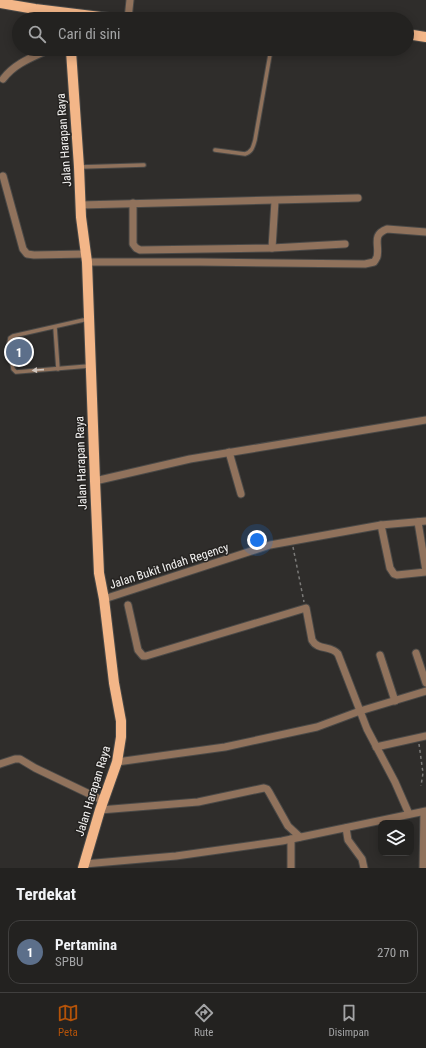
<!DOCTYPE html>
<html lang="id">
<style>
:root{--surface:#232220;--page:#2f2f2d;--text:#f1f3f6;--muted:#a3a4a5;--line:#403f3e;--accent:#b45309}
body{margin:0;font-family:"Roboto Condensed",sans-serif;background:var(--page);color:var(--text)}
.controls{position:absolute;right:12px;bottom:12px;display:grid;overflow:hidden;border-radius:8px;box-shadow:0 2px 10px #0003}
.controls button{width:36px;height:36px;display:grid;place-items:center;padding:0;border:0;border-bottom:1px solid var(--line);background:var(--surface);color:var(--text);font:20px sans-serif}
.you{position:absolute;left:257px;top:540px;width:14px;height:14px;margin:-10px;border:3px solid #fff;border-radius:50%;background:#1a73e8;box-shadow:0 0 0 6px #1a73e833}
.badge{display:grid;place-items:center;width:26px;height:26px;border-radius:50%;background:var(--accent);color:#fff;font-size:13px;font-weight:700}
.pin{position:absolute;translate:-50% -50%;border:2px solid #fff;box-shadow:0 1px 4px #0006}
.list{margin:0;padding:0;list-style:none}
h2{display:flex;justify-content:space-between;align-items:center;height:52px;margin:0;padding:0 16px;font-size:17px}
h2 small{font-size:13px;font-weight:400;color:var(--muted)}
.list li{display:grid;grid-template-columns:26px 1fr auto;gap:12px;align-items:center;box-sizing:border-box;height:64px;margin:0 8px 8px;padding:0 8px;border:1px solid var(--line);border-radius:12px}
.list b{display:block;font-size:15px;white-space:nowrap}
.list p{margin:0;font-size:13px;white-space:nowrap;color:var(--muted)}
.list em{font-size:13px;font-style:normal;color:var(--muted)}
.icon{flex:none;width:22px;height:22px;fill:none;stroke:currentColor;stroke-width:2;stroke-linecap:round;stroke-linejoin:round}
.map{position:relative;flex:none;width:426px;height:868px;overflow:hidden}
.search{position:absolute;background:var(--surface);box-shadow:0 2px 10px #0003;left:12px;right:12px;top:12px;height:44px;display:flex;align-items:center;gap:10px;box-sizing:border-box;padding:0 14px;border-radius:22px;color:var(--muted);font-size:15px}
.sheet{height:124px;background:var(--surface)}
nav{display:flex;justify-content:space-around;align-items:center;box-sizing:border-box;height:56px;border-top:1px solid var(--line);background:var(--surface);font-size:11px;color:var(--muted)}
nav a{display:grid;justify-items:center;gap:2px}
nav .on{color:var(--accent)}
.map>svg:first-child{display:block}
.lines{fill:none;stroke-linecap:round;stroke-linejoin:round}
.service-casing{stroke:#4a4947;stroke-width:5.5}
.minor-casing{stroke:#4a4947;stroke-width:9}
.primary-casing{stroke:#4a4947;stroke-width:12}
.path{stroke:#7b7a78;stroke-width:1.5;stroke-dasharray:3 3;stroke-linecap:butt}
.service{stroke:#90725c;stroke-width:3.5}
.minor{stroke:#90725c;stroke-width:7}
.primary{stroke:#f3b688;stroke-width:10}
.oneway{fill:#d0c5bd}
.labels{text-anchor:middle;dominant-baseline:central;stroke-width:3;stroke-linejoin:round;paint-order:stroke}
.street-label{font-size:12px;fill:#f3f2f1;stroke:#252321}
</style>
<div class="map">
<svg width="426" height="868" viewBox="0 0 426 868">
<rect width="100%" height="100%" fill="#2f2d2b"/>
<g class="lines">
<!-- service casing -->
<g class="service-casing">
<g id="service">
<path d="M215,150L245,154C252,152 253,147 255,140L271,49"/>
<path d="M80,167L144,165"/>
<path d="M88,319L13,336L10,338L9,343L13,369L16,372L89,366"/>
<path d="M55,327L58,369"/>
</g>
</g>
<!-- minor casing -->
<g class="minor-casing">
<g id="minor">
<path d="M128,19L130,0"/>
<path d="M3,79C15,63 33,57 50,49"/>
<path d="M3,176L23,249L27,254L34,255L86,254"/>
<path d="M133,203V244L136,248L140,250L272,248L345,244"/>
<path d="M80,205C173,202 265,201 358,198"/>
<path d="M272,248L275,201"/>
<path d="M87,262H200L365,264L374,262C375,261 376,259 377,257C380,245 371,235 387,229L426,232"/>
<path d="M229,452L241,494"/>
<path d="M95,481L190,459L426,420"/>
<path d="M418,522L426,571"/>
<path d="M381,525L390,568L394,574L397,575L426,572"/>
<path d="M104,599L270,545L381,525L426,521"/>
<path d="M128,605L138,650L143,656H146L306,608L312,640C318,651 331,645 338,654L367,729L395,782L409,814"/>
<path d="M416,653L426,683"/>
<path d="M380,655L395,701"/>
<path d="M376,747L426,736"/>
<path d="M117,762L225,747L317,727L360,711L426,691"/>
<path d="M0,764L15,759H20L35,768L104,801"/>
<path d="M100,810L198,802L264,788L267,789L269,792L288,826L300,837"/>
<path d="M346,828L348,840L362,859L364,868"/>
<path d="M84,864L176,856L282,841L426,811"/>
<path d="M291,868V839"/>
<path d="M423,868L424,812"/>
</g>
</g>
<!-- primary casing -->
<g class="primary-casing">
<g id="primary">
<path d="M0,3L35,9L117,19"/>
<path d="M407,34L426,37"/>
<path d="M71,49V51L79,167L81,217L87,262L95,481L99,573L104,599L114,683L121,721V737L117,762L100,810L83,868"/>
</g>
</g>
<!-- path -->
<g class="path">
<path d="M293,547L304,602"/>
<path d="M419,744L423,773L421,786"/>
</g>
<!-- service -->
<use href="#service" class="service"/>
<!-- minor -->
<use href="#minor" class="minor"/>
<!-- primary -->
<use href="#primary" class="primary"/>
</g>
<!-- one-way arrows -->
<defs><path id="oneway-solid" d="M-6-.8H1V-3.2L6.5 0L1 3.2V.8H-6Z"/></defs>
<use class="oneway" href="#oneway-solid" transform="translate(38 370) rotate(176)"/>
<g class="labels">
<!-- street labels -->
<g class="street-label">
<text transform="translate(64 140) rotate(-94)">Jalan Harapan Raya</text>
<text transform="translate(81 463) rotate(-92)">Jalan Harapan Raya</text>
<text transform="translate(169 566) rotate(-18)">Jalan Bukit Indah Regency</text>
<text transform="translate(93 791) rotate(-73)">Jalan Harapan Raya</text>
</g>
</g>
</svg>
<div class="controls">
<button><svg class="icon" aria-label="layers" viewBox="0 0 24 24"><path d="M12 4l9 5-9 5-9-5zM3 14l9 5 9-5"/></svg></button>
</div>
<div class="you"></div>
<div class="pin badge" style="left:19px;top:352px;background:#5c6f8a">1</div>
<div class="search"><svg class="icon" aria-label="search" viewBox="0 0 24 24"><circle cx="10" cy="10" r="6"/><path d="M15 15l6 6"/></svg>Cari di sini</div>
</div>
<section class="sheet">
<h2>Terdekat<small></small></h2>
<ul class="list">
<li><span class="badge" style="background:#5c6f8a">1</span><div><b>Pertamina</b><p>SPBU</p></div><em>270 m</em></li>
</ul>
</section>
<nav>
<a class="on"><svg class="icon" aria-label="map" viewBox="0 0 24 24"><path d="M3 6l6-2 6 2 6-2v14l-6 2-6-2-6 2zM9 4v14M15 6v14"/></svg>Peta</a>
<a><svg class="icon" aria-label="directions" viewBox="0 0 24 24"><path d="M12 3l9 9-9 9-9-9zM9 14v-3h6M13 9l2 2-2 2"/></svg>Rute</a>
<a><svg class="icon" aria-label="saved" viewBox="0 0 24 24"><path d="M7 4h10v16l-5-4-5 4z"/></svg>Disimpan</a>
</nav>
